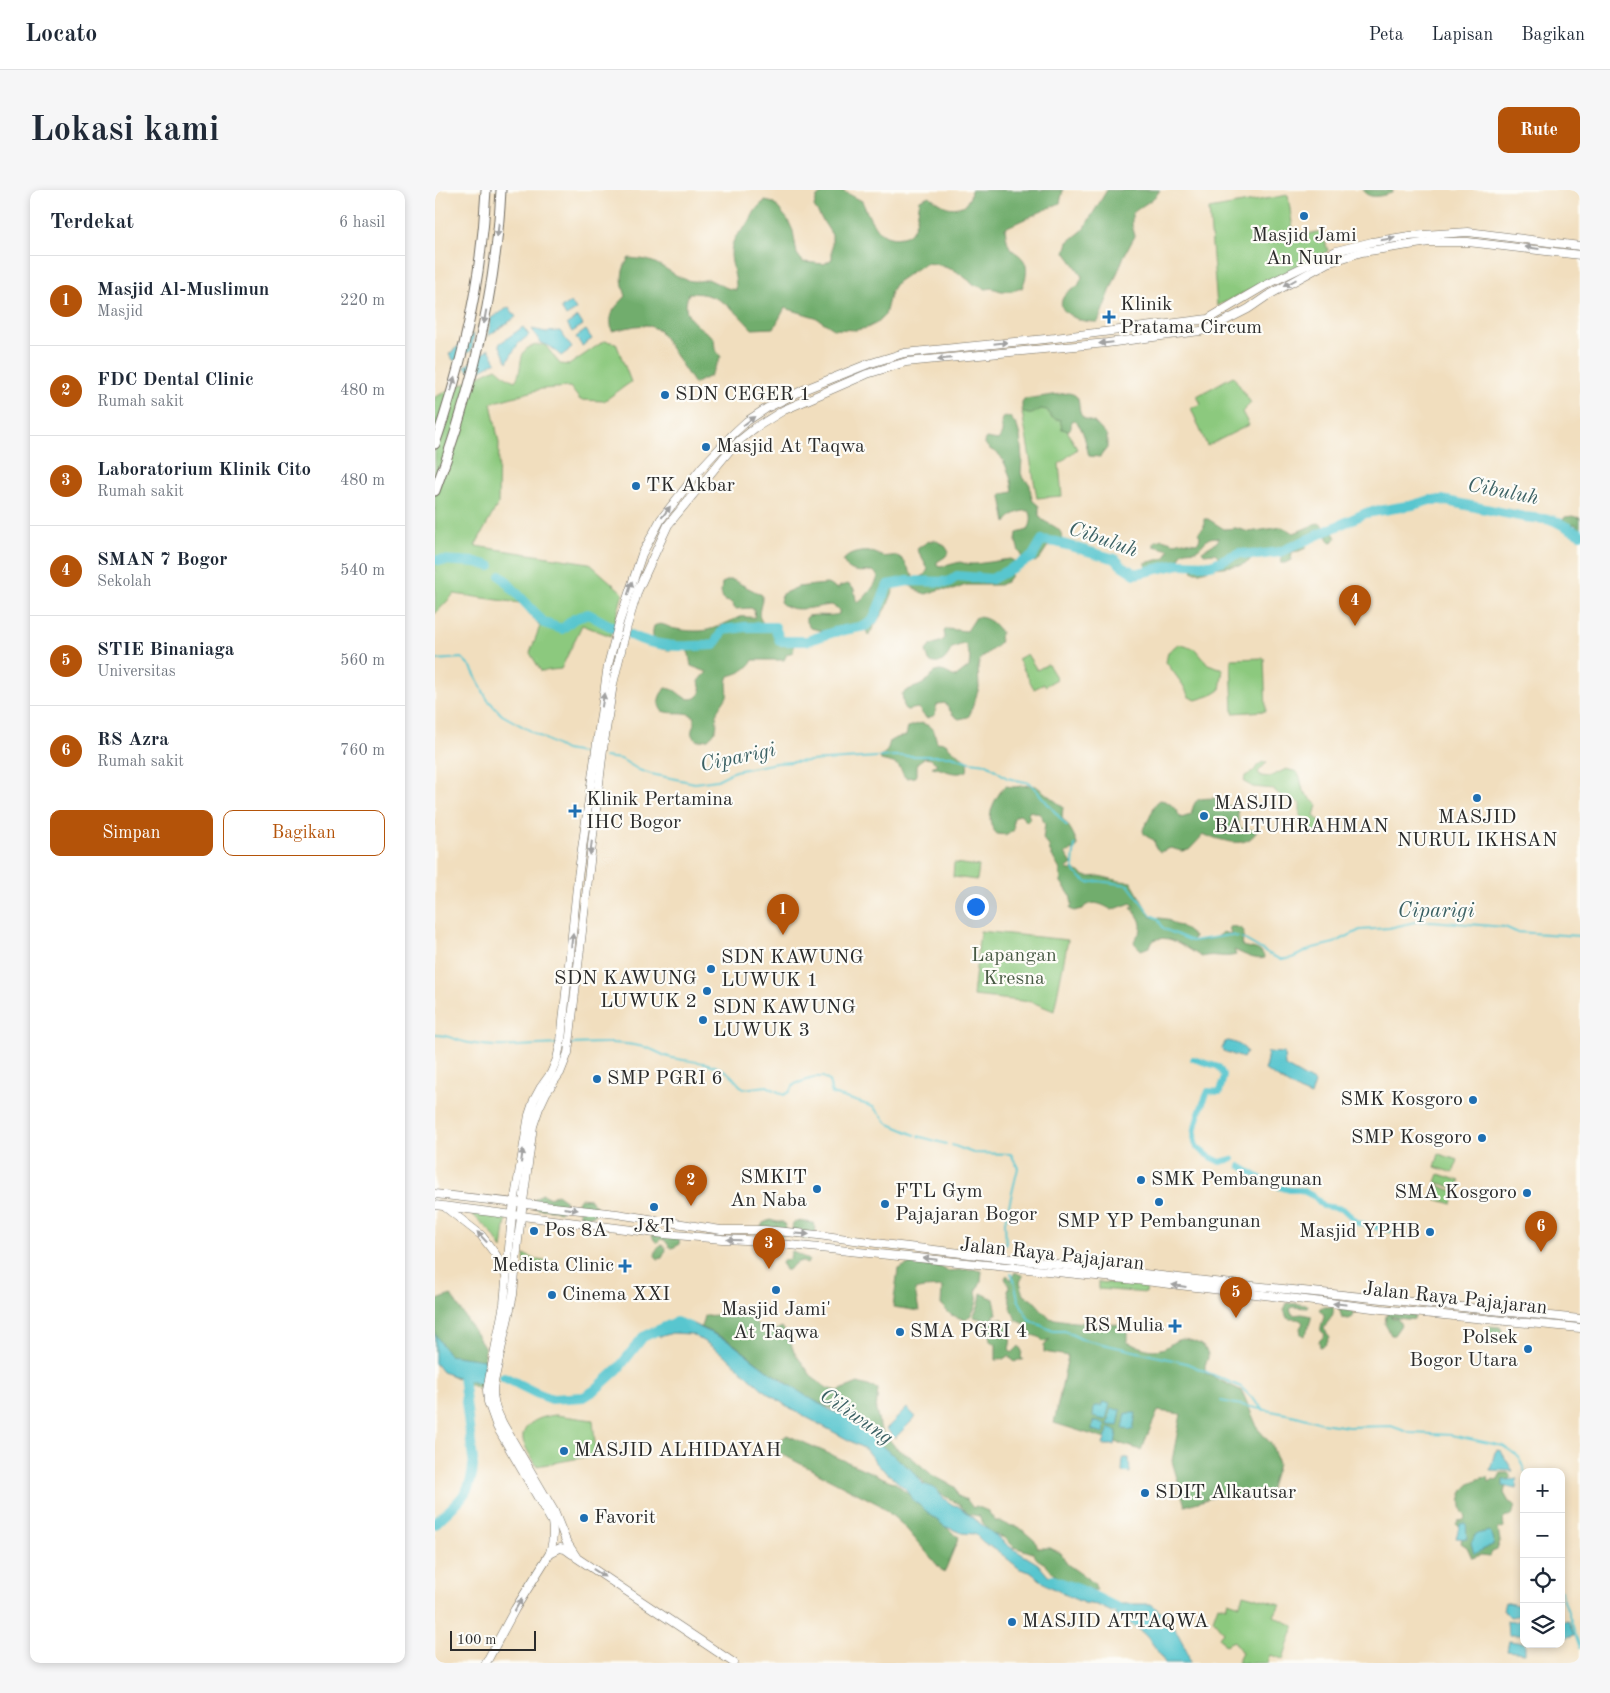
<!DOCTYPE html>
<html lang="id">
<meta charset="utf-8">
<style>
:root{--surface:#fff;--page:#f6f6f7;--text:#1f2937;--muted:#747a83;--line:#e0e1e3;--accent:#b45309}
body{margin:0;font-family:"Old Standard TT",serif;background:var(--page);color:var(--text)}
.controls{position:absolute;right:15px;bottom:15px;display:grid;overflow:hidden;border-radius:10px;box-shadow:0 2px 8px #0003}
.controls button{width:45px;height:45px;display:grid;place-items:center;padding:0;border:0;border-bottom:1px solid var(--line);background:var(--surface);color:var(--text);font:25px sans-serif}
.scale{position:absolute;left:15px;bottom:12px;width:86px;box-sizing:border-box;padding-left:5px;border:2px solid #2b2b2b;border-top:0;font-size:14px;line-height:18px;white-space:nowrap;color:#2b2b2b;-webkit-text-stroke:4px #fdfcf7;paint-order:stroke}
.you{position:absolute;left:540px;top:716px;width:18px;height:18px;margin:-12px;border:4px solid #fff;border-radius:50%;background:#1a73e8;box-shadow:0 0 0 8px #1a73e833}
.badge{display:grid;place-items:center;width:32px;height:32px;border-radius:50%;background:var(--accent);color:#fff;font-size:16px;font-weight:700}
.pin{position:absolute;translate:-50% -41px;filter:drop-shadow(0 1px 2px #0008)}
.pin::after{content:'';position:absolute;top:26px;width:18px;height:15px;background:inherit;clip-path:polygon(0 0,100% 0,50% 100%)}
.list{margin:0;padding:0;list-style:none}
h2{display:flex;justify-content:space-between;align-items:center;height:65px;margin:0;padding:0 20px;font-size:21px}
h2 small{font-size:16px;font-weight:400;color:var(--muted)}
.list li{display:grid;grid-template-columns:32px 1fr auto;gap:15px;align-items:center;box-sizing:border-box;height:90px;padding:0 20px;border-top:1px solid var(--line)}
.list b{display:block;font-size:19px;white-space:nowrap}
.list p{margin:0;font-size:16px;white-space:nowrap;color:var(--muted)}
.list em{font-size:16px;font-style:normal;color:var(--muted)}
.actions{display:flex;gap:10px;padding:15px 20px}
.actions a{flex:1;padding:11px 0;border:1px solid var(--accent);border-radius:10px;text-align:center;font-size:18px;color:var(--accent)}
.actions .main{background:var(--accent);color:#fff}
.icon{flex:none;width:28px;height:28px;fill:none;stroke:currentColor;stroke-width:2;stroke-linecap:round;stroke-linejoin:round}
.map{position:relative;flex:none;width:1145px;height:1473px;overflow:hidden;border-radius:10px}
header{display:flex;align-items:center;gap:30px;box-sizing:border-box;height:70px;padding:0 25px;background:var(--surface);border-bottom:1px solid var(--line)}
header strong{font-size:24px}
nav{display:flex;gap:28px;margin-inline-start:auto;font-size:18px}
.intro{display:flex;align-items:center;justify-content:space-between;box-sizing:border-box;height:120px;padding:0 30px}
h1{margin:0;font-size:35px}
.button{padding:12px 22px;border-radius:10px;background:var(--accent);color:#fff;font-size:18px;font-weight:700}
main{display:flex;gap:30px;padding:0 30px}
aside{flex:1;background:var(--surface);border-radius:10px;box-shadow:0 2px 8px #0003}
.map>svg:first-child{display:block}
.green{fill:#8cc97e;stroke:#5c7a54}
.forest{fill:#71ad6d;stroke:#4e6c4c}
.water{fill:#59c6cf;stroke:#42787d}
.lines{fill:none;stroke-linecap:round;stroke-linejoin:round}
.stream{stroke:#59c6cf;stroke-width:2}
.canal{stroke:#59c6cf;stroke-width:6}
.river{stroke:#59c6cf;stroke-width:10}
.primary-casing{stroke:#706a5e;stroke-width:9}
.trunk-casing{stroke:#706a5e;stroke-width:9}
.motorway-casing{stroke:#706a5e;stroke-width:11}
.primary{stroke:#fff;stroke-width:8}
.trunk{stroke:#fff;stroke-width:8}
.motorway{stroke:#fff;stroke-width:9}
.oneway{fill:#a0a0a0}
.poi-dot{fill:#1f6fb2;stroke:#fdfcf7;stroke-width:2}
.labels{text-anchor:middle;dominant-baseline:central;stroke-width:4.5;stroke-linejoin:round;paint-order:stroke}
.poi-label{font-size:20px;fill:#2b2b2b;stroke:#fdfcf7;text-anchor:start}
.park-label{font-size:20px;fill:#485a44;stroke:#fdfcf7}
.street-label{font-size:20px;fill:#2b2b2b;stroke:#fdfcf7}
.water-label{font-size:21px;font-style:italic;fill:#3b6164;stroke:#fdfcf7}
</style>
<header>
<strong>Locato</strong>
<nav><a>Peta</a><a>Lapisan</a><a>Bagikan</a></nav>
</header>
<div class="intro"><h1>Lokasi kami</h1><a class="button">Rute</a></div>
<main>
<aside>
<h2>Terdekat<small>6 hasil</small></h2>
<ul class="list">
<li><span class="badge">1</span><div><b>Masjid Al-Muslimun</b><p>Masjid</p></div><em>220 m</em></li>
<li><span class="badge">2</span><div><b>FDC Dental Clinic</b><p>Rumah sakit</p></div><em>480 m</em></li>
<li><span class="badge">3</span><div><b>Laboratorium Klinik Cito</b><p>Rumah sakit</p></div><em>480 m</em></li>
<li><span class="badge">4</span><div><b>SMAN 7 Bogor</b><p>Sekolah</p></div><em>540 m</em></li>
<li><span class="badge">5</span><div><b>STIE Binaniaga</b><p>Universitas</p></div><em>560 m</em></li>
<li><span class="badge">6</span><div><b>RS Azra</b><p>Rumah sakit</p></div><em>760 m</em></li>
</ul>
<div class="actions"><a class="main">Simpan</a><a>Bagikan</a></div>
</aside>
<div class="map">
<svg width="1145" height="1473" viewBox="0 0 1145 1473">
<rect width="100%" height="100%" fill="#fdfcf7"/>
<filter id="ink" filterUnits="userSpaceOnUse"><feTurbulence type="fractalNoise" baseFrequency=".02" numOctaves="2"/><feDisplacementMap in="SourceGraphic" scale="10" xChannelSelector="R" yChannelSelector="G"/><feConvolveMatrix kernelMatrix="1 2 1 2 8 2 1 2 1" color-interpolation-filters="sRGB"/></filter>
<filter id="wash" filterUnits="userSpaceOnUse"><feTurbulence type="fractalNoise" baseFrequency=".0096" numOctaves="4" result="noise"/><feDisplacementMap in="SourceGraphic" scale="20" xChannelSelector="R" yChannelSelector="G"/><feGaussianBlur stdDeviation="1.12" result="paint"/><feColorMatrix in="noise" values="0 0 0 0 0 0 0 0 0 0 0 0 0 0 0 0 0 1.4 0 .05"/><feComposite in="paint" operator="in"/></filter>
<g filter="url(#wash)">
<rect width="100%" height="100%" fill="#f1debe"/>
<!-- green -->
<g class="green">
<path d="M853,5L859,47L887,41L893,61L782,116L774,19Z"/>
<path d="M169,151L181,153L196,192L169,211L145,210L135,197L106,199L56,213L64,253L63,314L40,356L154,373L188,403L176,446L147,435L126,479L106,481L95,463L105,436L85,413L19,404L0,424V207L61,178L73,188L80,191C91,178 77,153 110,155L125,174L134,175Z"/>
<path d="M798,186L816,213L807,222L814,235L772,256L756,218L766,214L762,206Z"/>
<path d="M619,216L642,259L624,274L627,306L602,308L587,222Z"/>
<path d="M743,454L760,459L773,474L788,479L785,500C777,506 770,507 761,510L754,507L748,495L731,472L733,462Z"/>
<path d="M592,464L602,480L613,474L622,489L610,496L609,494L599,499L583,469Z"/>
<path d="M829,468L831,521L798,523L796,469Z"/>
<path d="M828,572H832L823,582L826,586L835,587L851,579L862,582L865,587L868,601L882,615L879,626L887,633L884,641L877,645L871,644C879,632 875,632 865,626V614L863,612L846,606L838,599L818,597L809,592L810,586L818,582L823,575Z"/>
<path d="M519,673L544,676L542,690L518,687Z"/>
<path d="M545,741L633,750L619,821L597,812L538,806Z"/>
<path d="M1004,964L1023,970L1018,983L1000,977Z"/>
<path d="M1004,984L1025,991L1022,999L1001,992Z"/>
<path d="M1002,995L1021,1002L1017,1014L997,1008Z"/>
<path d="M36,1023L67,1027L71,1029L67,1059L56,1042Z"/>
<path d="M89,1065C97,1067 102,1071 110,1071L109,1076H106L101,1083V1076L90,1075Z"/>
<path d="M663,1092L712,1096L711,1103L663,1099Z"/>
<path d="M121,1225L158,1230L161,1265L102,1276C98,1270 89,1256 88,1250C86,1233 107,1226 121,1225Z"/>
<path d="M808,1404L845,1414L839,1426L859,1436L848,1469L835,1465L832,1473H802L807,1463L799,1451L790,1455L784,1447L788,1442L778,1429L783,1415L791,1417L793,1411L805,1415Z"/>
</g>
<!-- forest -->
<g class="forest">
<path d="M391,0H406L427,11C435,29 443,52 467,47C473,46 477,42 479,37C483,29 483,19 485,10L494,6C509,16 513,21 530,15L535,7L536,0H628L625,13L570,38C571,45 572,55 577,60C579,62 582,63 584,65C595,74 592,86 587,98L577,101H566L557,98L551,99L540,95L521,81L501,74L490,73L462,92L456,101L450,125L442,133L432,138L421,140L399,139L380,127L350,118L339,138L317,139C298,118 284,103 254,103C244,127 261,134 279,148L280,159L286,167L275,186L259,194L224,140L212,135L200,136L177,141C173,122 179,119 191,106C186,92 185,81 194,68C202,69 211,69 218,72C239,81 249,97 273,89L292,98L301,100C302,83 291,67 299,50C302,43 310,39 314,32C319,23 321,17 330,11L339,13L353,30L358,41L362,64L368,72L389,74L397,69V45L379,17L382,7Z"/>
<path d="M672,0H725C719,11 706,15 697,24V35L700,46L689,66L663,132C653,132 643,131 635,125C618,116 629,101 643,96L647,87C643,78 636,71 630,62L633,52L648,40Z"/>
<path d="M927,0H958L957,3C945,6 935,10 927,0Z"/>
<path d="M633,203C654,205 633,228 659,232L672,246V258L665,267L654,266C651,255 649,237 639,230L636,231V238L633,241L627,239L625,229L622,230L616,227L612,220L606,219C598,223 595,228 587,220V212L589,209Z"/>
<path d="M569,226L575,227L582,236L585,246L587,269L586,283L588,289L593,292L595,295L596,305L598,311L604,316V326C610,335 623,334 627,345L626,351L620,355L613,356L605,368L600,372L587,367L586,363L584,362L581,351L582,343L593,340C596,334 598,327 594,321C585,320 575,325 571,333L566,307L567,304L578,302C577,291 572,276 566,267C561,260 553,262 549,251L551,248L563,250C573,238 561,234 569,226Z"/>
<path d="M1138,326L1145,328V341L1138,344L1137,342L1142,340L1141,334L1132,335L1127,331L1130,327Z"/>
<path d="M769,329H773L789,339L801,338L814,342L847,337L859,343L883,333C889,335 891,341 899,344L901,348L899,351L896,352L892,350L893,346C885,337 879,345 871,350V358L864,361L857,362L856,370L850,373H846L847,365L845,362L817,367L813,372L806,375L778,378L765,382H758L757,377C765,373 774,374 781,370L783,366L780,363L769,364L767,361L782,352L784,348C771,345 771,353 763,359C759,362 752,359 747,363C744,366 744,374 742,379L722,382L712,380L710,373L730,368L734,360L719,356V352L727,349L740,353L748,351L761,353L764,351L765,346L763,343L769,337Z"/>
<path d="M500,350L510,356L514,362L510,367L502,372V376L506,377L525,372L532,374H541L575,369L579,371L575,387L571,392L565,395H531L518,400L506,399L491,404L485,402L476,396L464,394L459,399L453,414L433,446L431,438L414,437L389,441L375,438L371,432V428L373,426C384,424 394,427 404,424V420L397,415C381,416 357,425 345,412L347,404L363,397L380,395L392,394L403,399L405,396L413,394L419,399L421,410L423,413C430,408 442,394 443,386L438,381C425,382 415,384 408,371C413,362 431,360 440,363C443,364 445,366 447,366C454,368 459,363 466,368C472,373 474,382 479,387L483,388L490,385L493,379L482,359L492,352Z"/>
<path d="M294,390H298L327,405C328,412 322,423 325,428C331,442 356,444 359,458L358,462L352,464L349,470H318C313,480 304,483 294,486C290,495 294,499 292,506C290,511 286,515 283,520C278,530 288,537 273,549L263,551C249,542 263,537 258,526C249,520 238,525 227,521C221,513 224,504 231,498C234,499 239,499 242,502C250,509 259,513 266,502L264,491L272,482L256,476L254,464L251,458C245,457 240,460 234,460C221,460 215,448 219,436C228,431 232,438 241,439C247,440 254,441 260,441C276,442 290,433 305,427C309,426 315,428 320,427L319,420L316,418L300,419L297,413L288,410L286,402L287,393Z"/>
<path d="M541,427C553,427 560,433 566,443L564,454L545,469L543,477L544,498L535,524L533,527L524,529L518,525L510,513L503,514L501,517L500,525L493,528L490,527L483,518L472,520L469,518L467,504C473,498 482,498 489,493C495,489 497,481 505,481C511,481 516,486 521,487L534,477L535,467L531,455L528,454L517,458C512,467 506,478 494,471L491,461C497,451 504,455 510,448L509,441L512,439L532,441Z"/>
<path d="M486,533C498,536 499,541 502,552L511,553C517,566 536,564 532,581C519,587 510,579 497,577L502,574L496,569L489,568L482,573V585L479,587L471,588C467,585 468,582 465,578C461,572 452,572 446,570L445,567L452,561L455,551L461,548L471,546L473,537Z"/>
<path d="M595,595L601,596L628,617L627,628C633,634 642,648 642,656L640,659L630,663L637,674L631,679L645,682L648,685L653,687L664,686L685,691L696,692L716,727L732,729L741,735L746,736L759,746L757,751C768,749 780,751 787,742L796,744L794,737C801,736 804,737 809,741L807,756C817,759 825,757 830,768C820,771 809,764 799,760L801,765C788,769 780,763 767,767C753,760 736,743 719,750L714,757L706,760L699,753C700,747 702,747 705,742C709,733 702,724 696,718L700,717L696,713L677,720C668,715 660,710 650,716L648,719L639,721L635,719L637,714L635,705L626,692L625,680L615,662L614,656L608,649L610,634L605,624L595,621L593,624L595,628L592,632L585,625L581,626L578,630L579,640L572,645L562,644C547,629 560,608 570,596L579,597Z"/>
<path d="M780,608L785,610L788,615L800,617L803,621C803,645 805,636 822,641C810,662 785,648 768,645L754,660L746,661L736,658L725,662L721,658L719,650C699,642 712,636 716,624C719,618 719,614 725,610C736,611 741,620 746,628L756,625C760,607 762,609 780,608Z"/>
<path d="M107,1004L115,1008L122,1004L130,1010C131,1015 129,1020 124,1022L119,1020L103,1019L100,1018L99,1010Z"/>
<path d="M146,1008L155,1009L161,1016L160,1025L151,1027L145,1025L142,1011Z"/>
<path d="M335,1030L342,1032H348C351,1037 352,1038 349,1044L345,1046L326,1037L328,1033Z"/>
<path d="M362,1031L378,1033L381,1040L378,1046L370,1050L365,1046L359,1047L357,1039L358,1033Z"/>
<path d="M217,1045L245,1047L244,1054C233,1062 236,1056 229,1050L226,1049L222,1053L219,1050Z"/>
<path d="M226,1055L230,1057L231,1060L227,1068L223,1069L220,1066C221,1061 221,1058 226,1055Z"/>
<path d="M358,1061L374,1070L372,1074L366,1071L359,1074L354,1080H350L347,1074L348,1070L355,1069L356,1062Z"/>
<path d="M478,1072L492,1076L506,1077L512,1081L538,1079L547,1081L546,1091L541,1102C545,1111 538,1125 531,1130L516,1125L506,1115L507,1097L489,1098L480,1100L484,1121L458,1117L463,1079Z"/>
<path d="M580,1082L588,1086L585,1092L589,1105L600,1112L614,1128L639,1132L692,1135V1152C702,1156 715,1162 726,1159C732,1158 737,1152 743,1150C751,1147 767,1153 771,1160C773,1162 773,1165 773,1168L770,1175V1183L807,1201L823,1239L837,1255L843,1274L835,1301L815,1310L789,1304L750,1316L737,1271L746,1224L723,1221L706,1260L619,1233L633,1166L609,1162V1156L615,1149L609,1152L604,1147L597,1145L590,1134L581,1130L576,1118L573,1101L574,1096L570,1088L572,1085L576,1090Z"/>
<path d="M546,1103L559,1109L562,1124H560L558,1129L567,1128C570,1135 577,1138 573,1147L576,1150L574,1159L577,1163L584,1156L587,1161L586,1167L588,1170H583L580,1172L573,1166L568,1169L561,1170V1154L555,1151L554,1142L548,1135L551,1130L538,1127L544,1115Z"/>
<path d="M16,1105L50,1158L46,1200L10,1182L0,1161V1111Z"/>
<path d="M852,1113L873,1115L872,1118L857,1117L855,1120L858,1125L867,1124L876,1126V1129L871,1144L868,1146L866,1144L865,1138L868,1133C863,1126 858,1131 852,1128L849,1120Z"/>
<path d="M887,1117H898C900,1128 892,1130 889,1139L895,1147L890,1155L885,1157L884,1151L890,1145L886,1141C885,1135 889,1130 889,1125L884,1119Z"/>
<path d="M904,1118L913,1119L918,1122V1127L914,1129L907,1128Z"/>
<path d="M309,1120C316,1130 325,1134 330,1145L347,1137L354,1148L359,1162L378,1188L392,1198L403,1201L423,1193L443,1199L441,1221L446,1240L462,1259L476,1267L497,1285L520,1297L523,1306L532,1310L538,1318L541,1316L553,1321L560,1331H565L573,1335L584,1337L600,1351L603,1358H615L626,1363L632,1374L659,1393L662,1400H656L628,1390L622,1387L610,1374L602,1369L598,1363L579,1357L570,1348L554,1343L544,1326L533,1324L524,1314L491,1296L487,1290L470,1277L422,1235L418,1225L393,1217L366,1205L349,1190L336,1183L296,1152L266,1137L269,1126C284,1124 295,1127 309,1120Z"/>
<path d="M951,1122L980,1125L979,1129C974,1131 962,1127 955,1126L958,1128H962L966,1135L959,1145H956L950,1134L951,1126L953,1125Z"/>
<path d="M1053,1136L1065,1137L1067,1140L1064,1146H1054L1051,1138Z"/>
<path d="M352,1245L462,1294L520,1345L524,1347L509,1383L469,1336L445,1315L335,1258Z"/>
<path d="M1066,1283H1073L1076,1286L1072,1291L1069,1303L1074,1312L1080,1315L1077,1326H1071L1068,1329L1069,1337L1063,1339L1065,1351L1062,1360L1057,1362L1055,1366L1046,1365L1037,1368L1032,1357L1026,1353L1028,1339L1021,1334L1023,1331L1029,1330L1031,1327C1029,1324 1026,1320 1026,1316C1023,1300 1037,1289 1052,1287L1053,1292L1058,1289L1062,1291Z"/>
</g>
<!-- water -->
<g class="water">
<path d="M136,112L141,120L131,126L126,118Z"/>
<path d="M74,117L81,127L53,146L56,128Z"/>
<path d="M143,127L148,135L137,142L132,134Z"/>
<path d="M88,137L94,145L83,154L72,172L64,154Z"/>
<path d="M97,139L111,142L125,141L137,158L126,166L116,157L105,152Z"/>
<path d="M151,140L157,149L147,156L141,147Z"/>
<path d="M39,144L37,160L19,171L14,164L35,146Z"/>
<path d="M54,159L61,172L38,184L29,177Z"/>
<path d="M793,851C801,852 807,856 812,861L808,868L788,861L787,859L790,852Z"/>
<path d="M833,862L849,863L850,876L880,893L876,906L864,901L830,880Z"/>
<path d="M246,1132L256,1133L295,1152L336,1183L368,1204L397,1221L411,1226L435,1241L442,1252L479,1282L488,1294L500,1298L508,1308L518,1315L523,1316L575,1357L603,1374L613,1386L644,1401L660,1404L679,1414H716L736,1431L752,1461L755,1473H730C714,1447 709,1440 681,1426L679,1415V1423L662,1415L649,1413L635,1407L612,1395L595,1382L585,1379L564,1362L548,1352L540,1344L527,1343L509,1336L477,1309L471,1299L444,1276L430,1259L358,1220L332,1203L292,1167L273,1154L256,1144L237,1143L225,1147L220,1139Z"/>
<path d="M0,1144L14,1165L49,1170L47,1195L7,1182L0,1173Z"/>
<path d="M668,1212L675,1214L671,1230L658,1227L659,1216H666Z"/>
<path d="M472,1218L481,1227L460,1248L451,1239Z"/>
<path d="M676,1219L686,1220L683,1236L673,1235Z"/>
<path d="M691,1223H701L698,1240L688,1239Z"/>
<path d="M658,1231L670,1234L669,1243L657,1240Z"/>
<path d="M674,1238L682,1241L680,1255H668Z"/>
<path d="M1062,1260L1066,1261L1078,1281L1055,1280L1060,1262Z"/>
<path d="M688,1268H694L695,1283L687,1282Z"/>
<path d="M1082,1289L1081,1299L1068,1296V1290Z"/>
<path d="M1031,1333C1032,1339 1031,1343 1032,1349L1021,1348L1025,1334Z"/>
<path d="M1055,1341L1059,1354L1039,1364L1036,1353L1041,1344Z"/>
<path d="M1070,1412L1089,1417V1425L1075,1427L1068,1420Z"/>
<path d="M1089,1430V1445H1073L1072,1431L1078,1432Z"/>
<path d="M1133,1430L1139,1445L1126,1449V1432Z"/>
<path d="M1074,1451L1089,1453L1090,1454V1463L1072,1461Z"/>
</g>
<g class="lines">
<!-- stream -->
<g class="stream">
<path d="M0,470L27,468L36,477L52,509L67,525L130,560L159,565"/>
<path d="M169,567L186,569L204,580L216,584L260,593L282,590L300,581L341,573L459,566H516L535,572L552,574L572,588L595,593L632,636"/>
<path d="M640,655C638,677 633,679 653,693L663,691L693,695L716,725L722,728L729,739L757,751L796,745L803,747"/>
<path d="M807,748L838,766L845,769H850L857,768L878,758L899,753L925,740L954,738L980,732L996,731L1070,737L1081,742L1145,746"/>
<path d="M0,845C12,844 22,851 34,853C62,859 94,855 123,854"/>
<path d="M135,854C159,853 185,851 209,857C219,859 227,866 237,868C256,872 275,871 292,882C298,886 303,894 308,899L332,896L349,905L354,902L360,894L381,887H388L394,891L397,904L424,912L438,917L447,926L452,933L480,945"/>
<path d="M483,946L511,954"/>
<path d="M517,955L538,963L576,964L583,978L570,1032L571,1055"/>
<path d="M576,1083L579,1090L583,1109L594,1130L618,1141H630L646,1149L751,1173L806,1197L829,1220"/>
<path d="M786,1211L861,1226L887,1233L913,1237L956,1236L975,1243L1016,1245L1068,1256L1084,1267L1090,1282"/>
<path d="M1126,1401L1145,1458"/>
</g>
<!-- canal -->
<g class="canal">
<path d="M758,869L784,877L789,886L785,902L773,901C768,914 753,944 762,957C768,964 777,968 785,972L797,969"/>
<path d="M805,976L837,995L855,1000H866L880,1007L888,1016L908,1019L923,1033L955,1040"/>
</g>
<!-- river -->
<g class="river">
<path d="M3,370L41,372L55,376"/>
<path d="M66,386L109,433L127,439L139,429L153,424L179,438"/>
<path d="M196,445C221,458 252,457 279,455L288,440L310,437H340L345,451H372L399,442L430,436L438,430L453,395L473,391L514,392L522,386L557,389L597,367L607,350L621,352L680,369L686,375L700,384L744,374L776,375L804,363L822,365L845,362L931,323L978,315L995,310H1007L1089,327L1118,330L1145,344"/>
<path d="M27,1178L38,1270"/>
<path d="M69,1187L101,1203L117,1209L149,1207L160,1200L183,1179L208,1147L241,1132L254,1137"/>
<path d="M0,1334C19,1314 37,1306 38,1275"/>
<path d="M618,1390L646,1400L691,1422"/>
</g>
</g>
</g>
<g filter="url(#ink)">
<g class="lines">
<!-- primary casing -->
<g class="primary-casing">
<g id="primary">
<path d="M10,1017L46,1045L61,1065L71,1086"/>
<path d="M115,1363L125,1358L130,1359L137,1364"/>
<path d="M51,1473L80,1419L115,1363C118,1353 119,1343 117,1332L62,1237L53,1212L52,1200L69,1114L77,1025L94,925L99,910L106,897L116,883L122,869L126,851L143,687L157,588L173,475L184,433L207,364L226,329L267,277L298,244L312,231L332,218L368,200L433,174L469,163L620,148L773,129L829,96L901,61L937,52L974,46L1033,42L1145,56"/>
<path d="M299,1473L142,1368L131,1351L119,1321L68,1234C61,1220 56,1209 59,1192L78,1105L83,1050L98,936L104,918L111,903L125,883L133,863L168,559L178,494L192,436L203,400L233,335L295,260L305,250L320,238L349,220L432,184L471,172L672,153L765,141L774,139L813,119L832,106L892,73L927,62L994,52H1033L1145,65"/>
</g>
</g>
<!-- trunk casing -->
<g class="trunk-casing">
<g id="trunk">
<path d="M0,1004L182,1024L286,1040H330L383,1045L456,1055L779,1092L1145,1129"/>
<path d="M0,1015L229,1044L287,1049L332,1051L345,1054L710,1091L946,1119L1145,1138"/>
</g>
</g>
<!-- motorway casing -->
<g class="motorway-casing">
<g id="motorway">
<path d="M0,254C28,173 47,86 51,0"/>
<path d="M0,301C36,204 61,103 66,0"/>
</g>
</g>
<!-- primary -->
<use href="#primary" class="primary"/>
<!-- trunk -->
<use href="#trunk" class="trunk"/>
<!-- motorway -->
<use href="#motorway" class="motorway"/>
</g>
<!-- one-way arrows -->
<defs><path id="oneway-solid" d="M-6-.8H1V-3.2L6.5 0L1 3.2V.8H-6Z" transform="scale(1.25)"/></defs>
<g class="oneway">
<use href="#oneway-solid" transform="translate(63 40) rotate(96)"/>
<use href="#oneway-solid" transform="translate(953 49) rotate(-10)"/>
<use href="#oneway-solid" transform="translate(1097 58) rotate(-172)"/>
<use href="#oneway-solid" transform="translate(855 93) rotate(150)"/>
<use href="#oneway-solid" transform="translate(50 127) rotate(100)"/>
<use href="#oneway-solid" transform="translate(566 153) rotate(-6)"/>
<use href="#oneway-solid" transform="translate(671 153) rotate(174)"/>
<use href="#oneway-solid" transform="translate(509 169) rotate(175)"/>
<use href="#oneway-solid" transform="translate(18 194) rotate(-74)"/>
<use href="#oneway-solid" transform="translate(314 231) rotate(-37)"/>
<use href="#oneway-solid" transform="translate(231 322) rotate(-52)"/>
<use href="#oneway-solid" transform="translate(195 398) rotate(-72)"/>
<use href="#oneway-solid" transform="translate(168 510) rotate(-81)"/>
<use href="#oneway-solid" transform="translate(156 658) rotate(97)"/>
<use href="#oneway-solid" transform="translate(137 750) rotate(-84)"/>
<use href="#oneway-solid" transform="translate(87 966) rotate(-82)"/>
<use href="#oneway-solid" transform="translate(136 1019) rotate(7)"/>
<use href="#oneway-solid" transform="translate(367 1044) rotate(4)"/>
<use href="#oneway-solid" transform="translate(47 1047) rotate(-133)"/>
<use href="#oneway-solid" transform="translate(299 1050) rotate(-178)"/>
<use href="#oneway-solid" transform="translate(495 1069) rotate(-174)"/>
<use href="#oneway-solid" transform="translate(744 1096) rotate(-172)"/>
<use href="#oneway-solid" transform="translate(905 1114) rotate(-174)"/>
<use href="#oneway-solid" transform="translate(164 1383) rotate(34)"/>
<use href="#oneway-solid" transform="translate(83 1415) rotate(-59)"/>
</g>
</g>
<!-- markers -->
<g class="poi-dot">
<circle cx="869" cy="26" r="5"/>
<path d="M671.5 119.5h5v5h5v5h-5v5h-5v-5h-5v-5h5z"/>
<circle cx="230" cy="205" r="5"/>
<circle cx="271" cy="257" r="5"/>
<circle cx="201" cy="296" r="5"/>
<circle cx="1042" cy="608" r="5"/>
<path d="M137.5 613.5h5v5h5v5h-5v5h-5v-5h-5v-5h5z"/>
<circle cx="769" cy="626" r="5"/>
<circle cx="276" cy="779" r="5"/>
<circle cx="272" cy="801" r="5"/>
<circle cx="268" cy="830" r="5"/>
<circle cx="162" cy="889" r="5"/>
<circle cx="1038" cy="910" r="5"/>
<circle cx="1047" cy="948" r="5"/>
<circle cx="706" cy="990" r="5"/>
<circle cx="382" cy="999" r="5"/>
<circle cx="1092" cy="1003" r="5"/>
<circle cx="724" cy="1012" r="5"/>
<circle cx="450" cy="1014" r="5"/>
<circle cx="219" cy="1017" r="5"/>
<circle cx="99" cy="1041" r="5"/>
<circle cx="995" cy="1042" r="5"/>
<path d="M187.5 1068.5h5v5h5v5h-5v5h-5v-5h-5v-5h5z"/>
<circle cx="341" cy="1100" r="5"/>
<circle cx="117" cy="1105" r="5"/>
<path d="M737.5 1128.5h5v5h5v5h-5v5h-5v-5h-5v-5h5z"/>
<circle cx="465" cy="1142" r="5"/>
<circle cx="1093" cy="1159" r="5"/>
<circle cx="129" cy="1261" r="5"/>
<circle cx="710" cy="1303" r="5"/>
<circle cx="149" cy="1328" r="5"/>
<circle cx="577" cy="1432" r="5"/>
</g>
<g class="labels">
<!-- poi labels -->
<g class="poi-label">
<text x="869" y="46" text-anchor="middle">Masjid Jami<tspan x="869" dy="23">An Nuur</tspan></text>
<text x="685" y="115">Klinik<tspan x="685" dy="23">Pratama Circum</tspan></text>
<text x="240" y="205">SDN CEGER 1</text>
<text x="281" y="257">Masjid At Taqwa</text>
<text x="211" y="296">TK Akbar</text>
<text x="151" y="610">Klinik Pertamina<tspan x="151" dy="23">IHC Bogor</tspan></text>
<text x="779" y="614">MASJID<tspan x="779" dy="23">BAITUHRAHMAN</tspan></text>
<text x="1042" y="628" text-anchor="middle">MASJID<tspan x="1042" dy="23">NURUL IKHSAN</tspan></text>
<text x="286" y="768">SDN KAWUNG<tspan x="286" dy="23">LUWUK 1</tspan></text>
<text x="262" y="789" text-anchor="end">SDN KAWUNG<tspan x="262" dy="23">LUWUK 2</tspan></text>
<text x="278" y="818">SDN KAWUNG<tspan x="278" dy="23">LUWUK 3</tspan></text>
<text x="172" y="889">SMP PGRI 6</text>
<text x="1028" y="910" text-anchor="end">SMK Kosgoro</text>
<text x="1037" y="948" text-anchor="end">SMP Kosgoro</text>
<text x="372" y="988" text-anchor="end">SMKIT<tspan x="372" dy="23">An Naba</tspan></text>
<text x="716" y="990">SMK Pembangunan</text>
<text x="460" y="1002">FTL Gym<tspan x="460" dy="23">Pajajaran Bogor</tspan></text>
<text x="1082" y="1003" text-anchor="end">SMA Kosgoro</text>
<text x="724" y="1032" text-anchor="middle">SMP YP Pembangunan</text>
<text x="219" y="1037" text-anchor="middle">J&amp;T</text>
<text x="109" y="1041">Pos 8A</text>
<text x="985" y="1042" text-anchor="end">Masjid YPHB</text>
<text x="179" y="1076" text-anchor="end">Medista Clinic</text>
<text x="127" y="1105">Cinema XXI</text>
<text x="341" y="1120" text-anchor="middle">Masjid Jami'<tspan x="341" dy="23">At Taqwa</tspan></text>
<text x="729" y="1136" text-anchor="end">RS Mulia</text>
<text x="475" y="1142">SMA PGRI 4</text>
<text x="1083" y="1148" text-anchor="end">Polsek<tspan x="1083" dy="23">Bogor Utara</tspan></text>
<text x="139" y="1261">MASJID ALHIDAYAH</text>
<text x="720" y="1303">SDIT Alkautsar</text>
<text x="159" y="1328">Favorit</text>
<text x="587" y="1432">MASJID ATTAQWA</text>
</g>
<!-- park labels -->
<g class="park-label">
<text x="579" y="766">Lapangan<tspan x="579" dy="23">Kresna</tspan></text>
</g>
<!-- street labels -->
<g class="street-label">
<text transform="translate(617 1065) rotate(6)">Jalan Raya Pajajaran</text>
<text transform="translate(1020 1109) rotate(6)">Jalan Raya Pajajaran</text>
</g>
<!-- water labels -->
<g class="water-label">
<text transform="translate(1068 302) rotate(11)">Cibuluh</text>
<text transform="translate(668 350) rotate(19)">Cibuluh</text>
<text transform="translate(303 568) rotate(-12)">Ciparigi</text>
<text x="1001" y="721">Ciparigi</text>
<text transform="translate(421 1227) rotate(34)">Ciliwung</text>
</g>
</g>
</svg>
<div class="controls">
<button>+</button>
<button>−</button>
<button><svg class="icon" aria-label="locate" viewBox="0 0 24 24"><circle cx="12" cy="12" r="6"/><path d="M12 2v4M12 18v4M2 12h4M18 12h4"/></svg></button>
<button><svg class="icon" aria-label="layers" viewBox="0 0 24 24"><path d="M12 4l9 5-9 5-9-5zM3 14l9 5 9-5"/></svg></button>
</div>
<div class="scale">100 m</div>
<div class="you"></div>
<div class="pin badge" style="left:348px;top:745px">1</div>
<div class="pin badge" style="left:256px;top:1016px">2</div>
<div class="pin badge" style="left:334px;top:1079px">3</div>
<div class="pin badge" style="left:920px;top:436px">4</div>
<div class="pin badge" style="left:801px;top:1128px">5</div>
<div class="pin badge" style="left:1106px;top:1062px">6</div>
</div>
</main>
